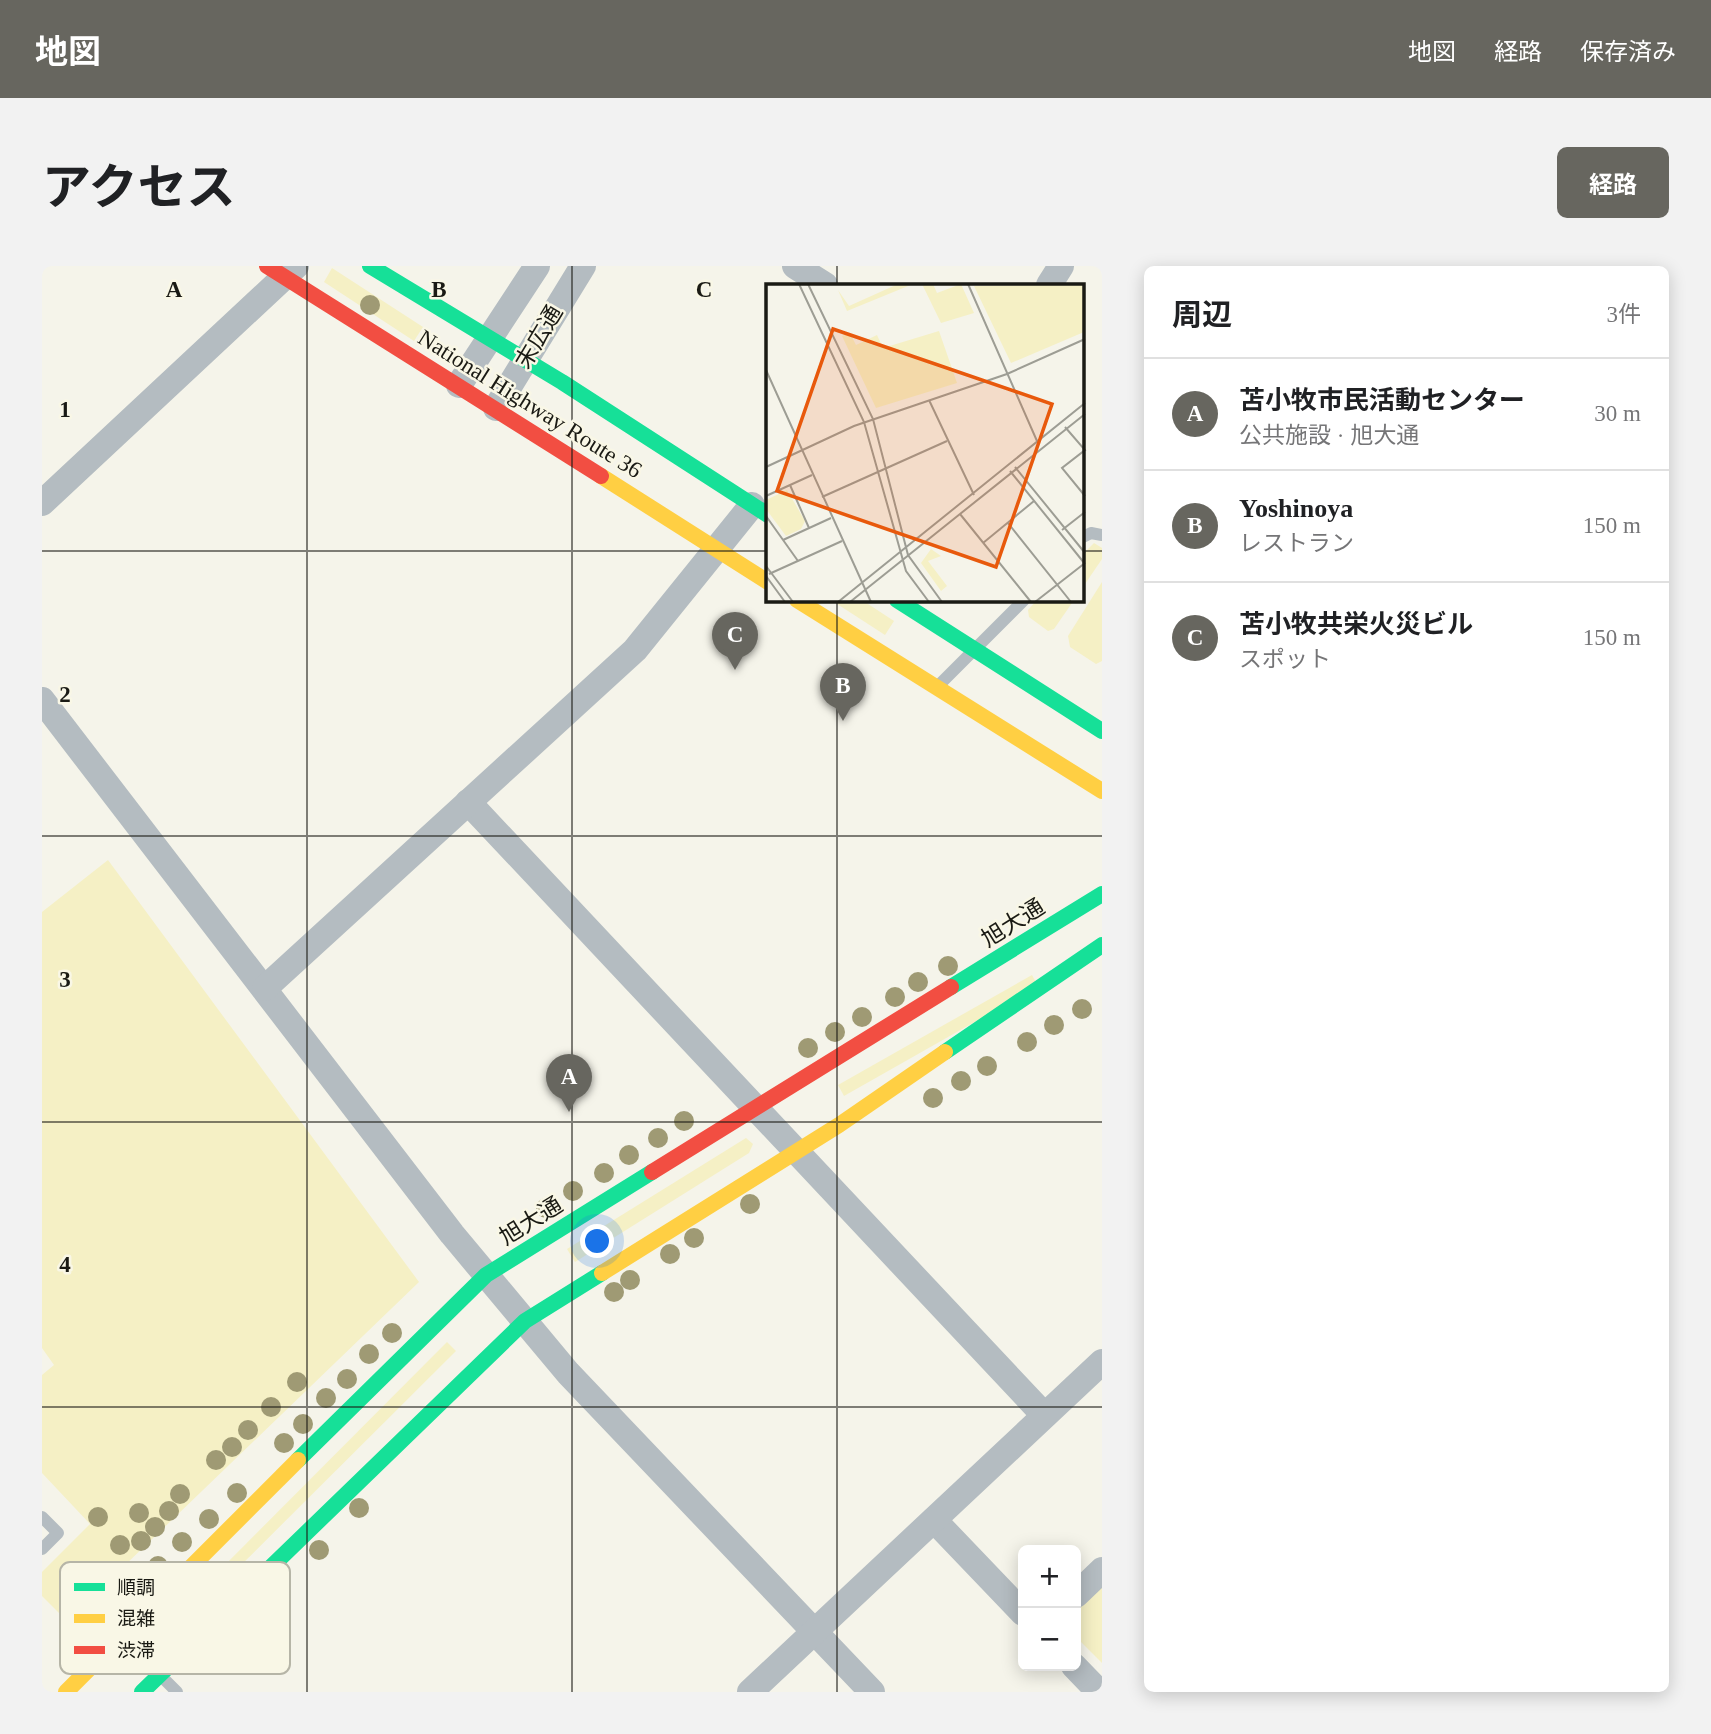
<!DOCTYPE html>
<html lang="ja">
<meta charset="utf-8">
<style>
:root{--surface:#fff;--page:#f2f2f2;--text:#202124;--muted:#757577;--line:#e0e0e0;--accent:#67665f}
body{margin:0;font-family:"Times New Roman","Noto Sans JP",serif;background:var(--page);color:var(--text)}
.controls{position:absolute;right:21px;bottom:21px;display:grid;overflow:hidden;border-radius:10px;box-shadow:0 4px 18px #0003}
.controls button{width:63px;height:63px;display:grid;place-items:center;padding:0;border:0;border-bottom:2px solid var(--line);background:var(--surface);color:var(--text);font:35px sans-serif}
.you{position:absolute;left:556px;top:976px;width:24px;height:24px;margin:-18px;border:5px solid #fff;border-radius:50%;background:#1a73e8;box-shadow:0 0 0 10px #1a73e833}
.badge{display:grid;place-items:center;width:46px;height:46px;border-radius:50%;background:var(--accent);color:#fff;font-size:23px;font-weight:700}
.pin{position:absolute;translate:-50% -58px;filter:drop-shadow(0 2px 4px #0008)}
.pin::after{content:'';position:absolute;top:37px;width:24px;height:21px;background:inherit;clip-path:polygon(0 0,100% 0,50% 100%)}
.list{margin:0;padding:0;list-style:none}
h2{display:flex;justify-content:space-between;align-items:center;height:91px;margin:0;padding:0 28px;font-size:30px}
h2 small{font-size:23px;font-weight:400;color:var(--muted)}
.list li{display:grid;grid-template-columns:46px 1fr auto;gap:21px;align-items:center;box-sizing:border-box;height:112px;padding:0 28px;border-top:2px solid var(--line)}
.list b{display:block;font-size:26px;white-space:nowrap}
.list p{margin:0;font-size:23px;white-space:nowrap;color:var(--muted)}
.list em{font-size:23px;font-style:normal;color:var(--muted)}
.map{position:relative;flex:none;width:1060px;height:1426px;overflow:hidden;border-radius:10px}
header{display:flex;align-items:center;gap:42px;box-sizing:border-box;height:98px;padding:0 35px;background:var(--accent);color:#fff}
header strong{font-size:33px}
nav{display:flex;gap:38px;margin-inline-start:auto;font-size:24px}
.intro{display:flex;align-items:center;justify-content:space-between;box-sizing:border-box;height:168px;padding:0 42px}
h1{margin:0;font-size:49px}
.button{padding:18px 32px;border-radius:10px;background:var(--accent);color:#fff;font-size:24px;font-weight:700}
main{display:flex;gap:42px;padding:0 42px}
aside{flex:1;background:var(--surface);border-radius:10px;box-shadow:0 4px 18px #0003}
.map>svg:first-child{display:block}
.green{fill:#f5f0c5}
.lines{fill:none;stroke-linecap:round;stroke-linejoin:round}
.lane{stroke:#b4bcc1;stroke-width:12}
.street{stroke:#b4bcc1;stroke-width:26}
.fast{stroke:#16e098;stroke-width:16}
.slow{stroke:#ffcf43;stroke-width:16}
.jam{stroke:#f24e42;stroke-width:16}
.tree{fill:#9f9a74}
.grid{fill:none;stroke:#1a1a14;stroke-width:2;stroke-opacity:0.55}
.labels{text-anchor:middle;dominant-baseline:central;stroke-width:5;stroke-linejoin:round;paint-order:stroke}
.street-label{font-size:23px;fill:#1a1a14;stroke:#f9f7e6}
.inset-road{fill:none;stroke:#9d9d94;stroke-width:2}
.view{fill:#e8590c;fill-opacity:0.15;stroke:#e8590c;stroke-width:3.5}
.inset-edge{fill:none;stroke:#1a1a14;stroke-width:3.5}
.key{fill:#f9f7e6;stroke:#b6b5a7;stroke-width:2}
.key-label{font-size:19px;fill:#1a1a14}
.grid-label{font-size:23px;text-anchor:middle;font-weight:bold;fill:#1a1a14;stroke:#f9f7e6;stroke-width:5;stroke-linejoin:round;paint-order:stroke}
</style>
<header>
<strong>地図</strong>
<nav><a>地図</a><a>経路</a><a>保存済み</a></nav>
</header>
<div class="intro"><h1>アクセス</h1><a class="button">経路</a></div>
<main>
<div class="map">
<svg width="1060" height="1426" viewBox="0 0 1060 1426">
<rect width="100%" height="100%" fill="#f5f4ea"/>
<!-- green -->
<g class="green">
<path d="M290,2L381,61L372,75L282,16Z"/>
<path d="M1052,277L1060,282V293L1041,321V288Z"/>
<path d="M1060,316V395L1054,398L1028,381L1026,370Z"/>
<path d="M789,334H820L852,355L843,369Z"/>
<path d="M995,334H1032L1012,363L1006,365L987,351L986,344Z"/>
<path d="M66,594L377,1016L25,1355L0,1330V1306L48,1258L0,1207V1109L12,1099L0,1082V646Z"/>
<path d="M990,709L996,720L802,830L796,819Z"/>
<path d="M704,872L711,878L707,887L533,996L525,983Z"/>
<path d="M405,1076L414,1085L154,1344L146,1336Z"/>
<path d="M1060,1320V1397L1034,1371V1346Z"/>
</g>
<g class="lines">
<!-- lane -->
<g class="lane">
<path d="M1041,271L1049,267L1060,269"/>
<path d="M897,419L982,334"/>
<path d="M0,1251L16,1267L0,1283"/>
<path d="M82,1373L135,1426"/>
</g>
<!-- street -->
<g class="street">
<path d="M753,0L783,19"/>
<path d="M1007,19L1019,0"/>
<path d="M417,119L495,0"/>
<path d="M454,142L541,0"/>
<path d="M0,237L254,0"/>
<path d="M0,434L410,968L526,1107L830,1426"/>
<path d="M426,536L1002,1149"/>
<path d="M223,722L593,384L710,239"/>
<path d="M892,1254L981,1347"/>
<path d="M1034,1329L1060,1304"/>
<path d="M1032,1400L1057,1426"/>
<path d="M708,1426L1060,1096"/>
</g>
<!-- fast -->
<g class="fast">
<path d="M328,0L520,116L726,249"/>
<path d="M855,334L1060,465"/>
<path d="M909,721L1060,628"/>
<path d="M903,786L1060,679"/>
<path d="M256,1194L444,1009L610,906"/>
<path d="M100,1426L483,1055L560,1007"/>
</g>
<!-- slow -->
<g class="slow">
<path d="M559,210L726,316"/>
<path d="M755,334L1060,525"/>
<path d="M560,1007L797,859L903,786"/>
<path d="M24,1426L256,1194"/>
</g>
<!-- jam -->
<g class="jam">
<path d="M225,0L559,210"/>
<path d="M610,906L909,721"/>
</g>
</g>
<!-- trees -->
<g class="tree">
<circle cx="328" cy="39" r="10"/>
<circle cx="906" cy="700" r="10"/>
<circle cx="876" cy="716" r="10"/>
<circle cx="853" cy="731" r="10"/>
<circle cx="1040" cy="743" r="10"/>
<circle cx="820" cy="751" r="10"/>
<circle cx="1012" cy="759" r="10"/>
<circle cx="793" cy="766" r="10"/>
<circle cx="985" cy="776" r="10"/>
<circle cx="766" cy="782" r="10"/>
<circle cx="945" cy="800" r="10"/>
<circle cx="919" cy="815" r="10"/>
<circle cx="891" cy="832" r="10"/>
<circle cx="642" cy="855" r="10"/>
<circle cx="616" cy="872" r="10"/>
<circle cx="587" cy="889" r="10"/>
<circle cx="562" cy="907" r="10"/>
<circle cx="531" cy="925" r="10"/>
<circle cx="708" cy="938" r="10"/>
<circle cx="504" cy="942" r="10"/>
<circle cx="652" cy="972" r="10"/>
<circle cx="628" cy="988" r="10"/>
<circle cx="588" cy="1014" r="10"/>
<circle cx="572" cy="1026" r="10"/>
<circle cx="350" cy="1067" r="10"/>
<circle cx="327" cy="1088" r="10"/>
<circle cx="305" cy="1113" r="10"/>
<circle cx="255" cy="1116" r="10"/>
<circle cx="284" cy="1132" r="10"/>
<circle cx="229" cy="1141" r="10"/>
<circle cx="261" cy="1158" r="10"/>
<circle cx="206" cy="1164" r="10"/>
<circle cx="242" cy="1177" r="10"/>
<circle cx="190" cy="1181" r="10"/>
<circle cx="174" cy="1194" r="10"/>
<circle cx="195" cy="1227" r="10"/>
<circle cx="138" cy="1228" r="10"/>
<circle cx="317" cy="1242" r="10"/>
<circle cx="127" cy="1245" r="10"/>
<circle cx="97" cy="1247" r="10"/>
<circle cx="56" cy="1251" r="10"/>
<circle cx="167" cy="1253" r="10"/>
<circle cx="113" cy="1261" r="10"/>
<circle cx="99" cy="1275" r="10"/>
<circle cx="140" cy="1276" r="10"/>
<circle cx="78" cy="1279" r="10"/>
<circle cx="277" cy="1284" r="10"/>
<circle cx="116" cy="1300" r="10"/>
</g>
<!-- grid -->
<path class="grid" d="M265,0V1426M530,0V1426M795,0V19M0,285H726M1041,285H1060M795,334V1426M0,570H1060M0,856H1060M0,1141H1060"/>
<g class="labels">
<!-- street labels -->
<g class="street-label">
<text transform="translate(497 71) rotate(-59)">末広通</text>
<text transform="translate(488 138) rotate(32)">National Highway Route 36</text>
<text transform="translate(971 657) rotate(-32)">旭大通</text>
<text transform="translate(489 955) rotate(-32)">旭大通</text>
</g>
</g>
<!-- overview -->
<g transform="translate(724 18)">
<rect width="318" height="318" fill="#f5f4ea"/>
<path d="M132,0H147L81,27L72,6L83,22ZM156,0H167L171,9L195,0L208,29L175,39ZM318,0V48L245,79L208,2ZM173,47L191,99L110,124L76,52L84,49L90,61L111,51L117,64ZM21,206L39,237L35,245L20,252L0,225V216ZM165,265L175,272L162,277L181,302L175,307L155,279Z" fill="#f5f0c5"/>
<path class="inset-road" d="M33,0L98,138L140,287L163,318M42,0L107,135L142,271L176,318M202,0L271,157M0,86L105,318M163,116L208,211M299,143L319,166L296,184L319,212M0,183L88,142L241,90L319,55M249,183L319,269M244,187L319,280M24,201L43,244M0,212L46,191M56,213L181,157M194,230L265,318M0,232L32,277M242,239L305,318M296,246L319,228M17,256L65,234M217,259L268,217M0,282L27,318M3,290L76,257M0,292L19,318M72,318L319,119M84,318L319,130M269,318L319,279"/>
<path class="view" d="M67,45L286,120L230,283L11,207Z"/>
<rect width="318" height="318" class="inset-edge"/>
</g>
<!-- legend -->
<rect x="18" y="1296" width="230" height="112" rx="10" class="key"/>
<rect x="32" y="1317" width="31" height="8" fill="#16e098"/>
<rect x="32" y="1348" width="31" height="9" fill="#ffcf43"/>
<rect x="32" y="1380" width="31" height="8" fill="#f24e42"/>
<g class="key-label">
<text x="75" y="1328">順調</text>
<text x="75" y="1359">混雑</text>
<text x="75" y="1391">渋滞</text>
</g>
<g class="grid-label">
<text x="132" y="31">A</text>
<text x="397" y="31">B</text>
<text x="662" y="31">C</text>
<text x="23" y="151">1</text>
<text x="23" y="436">2</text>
<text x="23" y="721">3</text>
<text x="23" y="1006">4</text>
</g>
</svg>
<div class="controls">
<button>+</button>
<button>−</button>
</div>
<div class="you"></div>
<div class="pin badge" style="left:527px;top:846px">A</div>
<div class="pin badge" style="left:801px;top:455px">B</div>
<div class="pin badge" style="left:693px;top:404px">C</div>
</div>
<aside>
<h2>周辺<small>3件</small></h2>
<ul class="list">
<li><span class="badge">A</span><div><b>苫小牧市民活動センター</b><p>公共施設 · 旭大通</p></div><em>30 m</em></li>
<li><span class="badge">B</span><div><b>Yoshinoya</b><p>レストラン</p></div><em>150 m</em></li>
<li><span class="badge">C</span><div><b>苫小牧共栄火災ビル</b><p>スポット</p></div><em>150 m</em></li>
</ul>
</aside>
</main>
